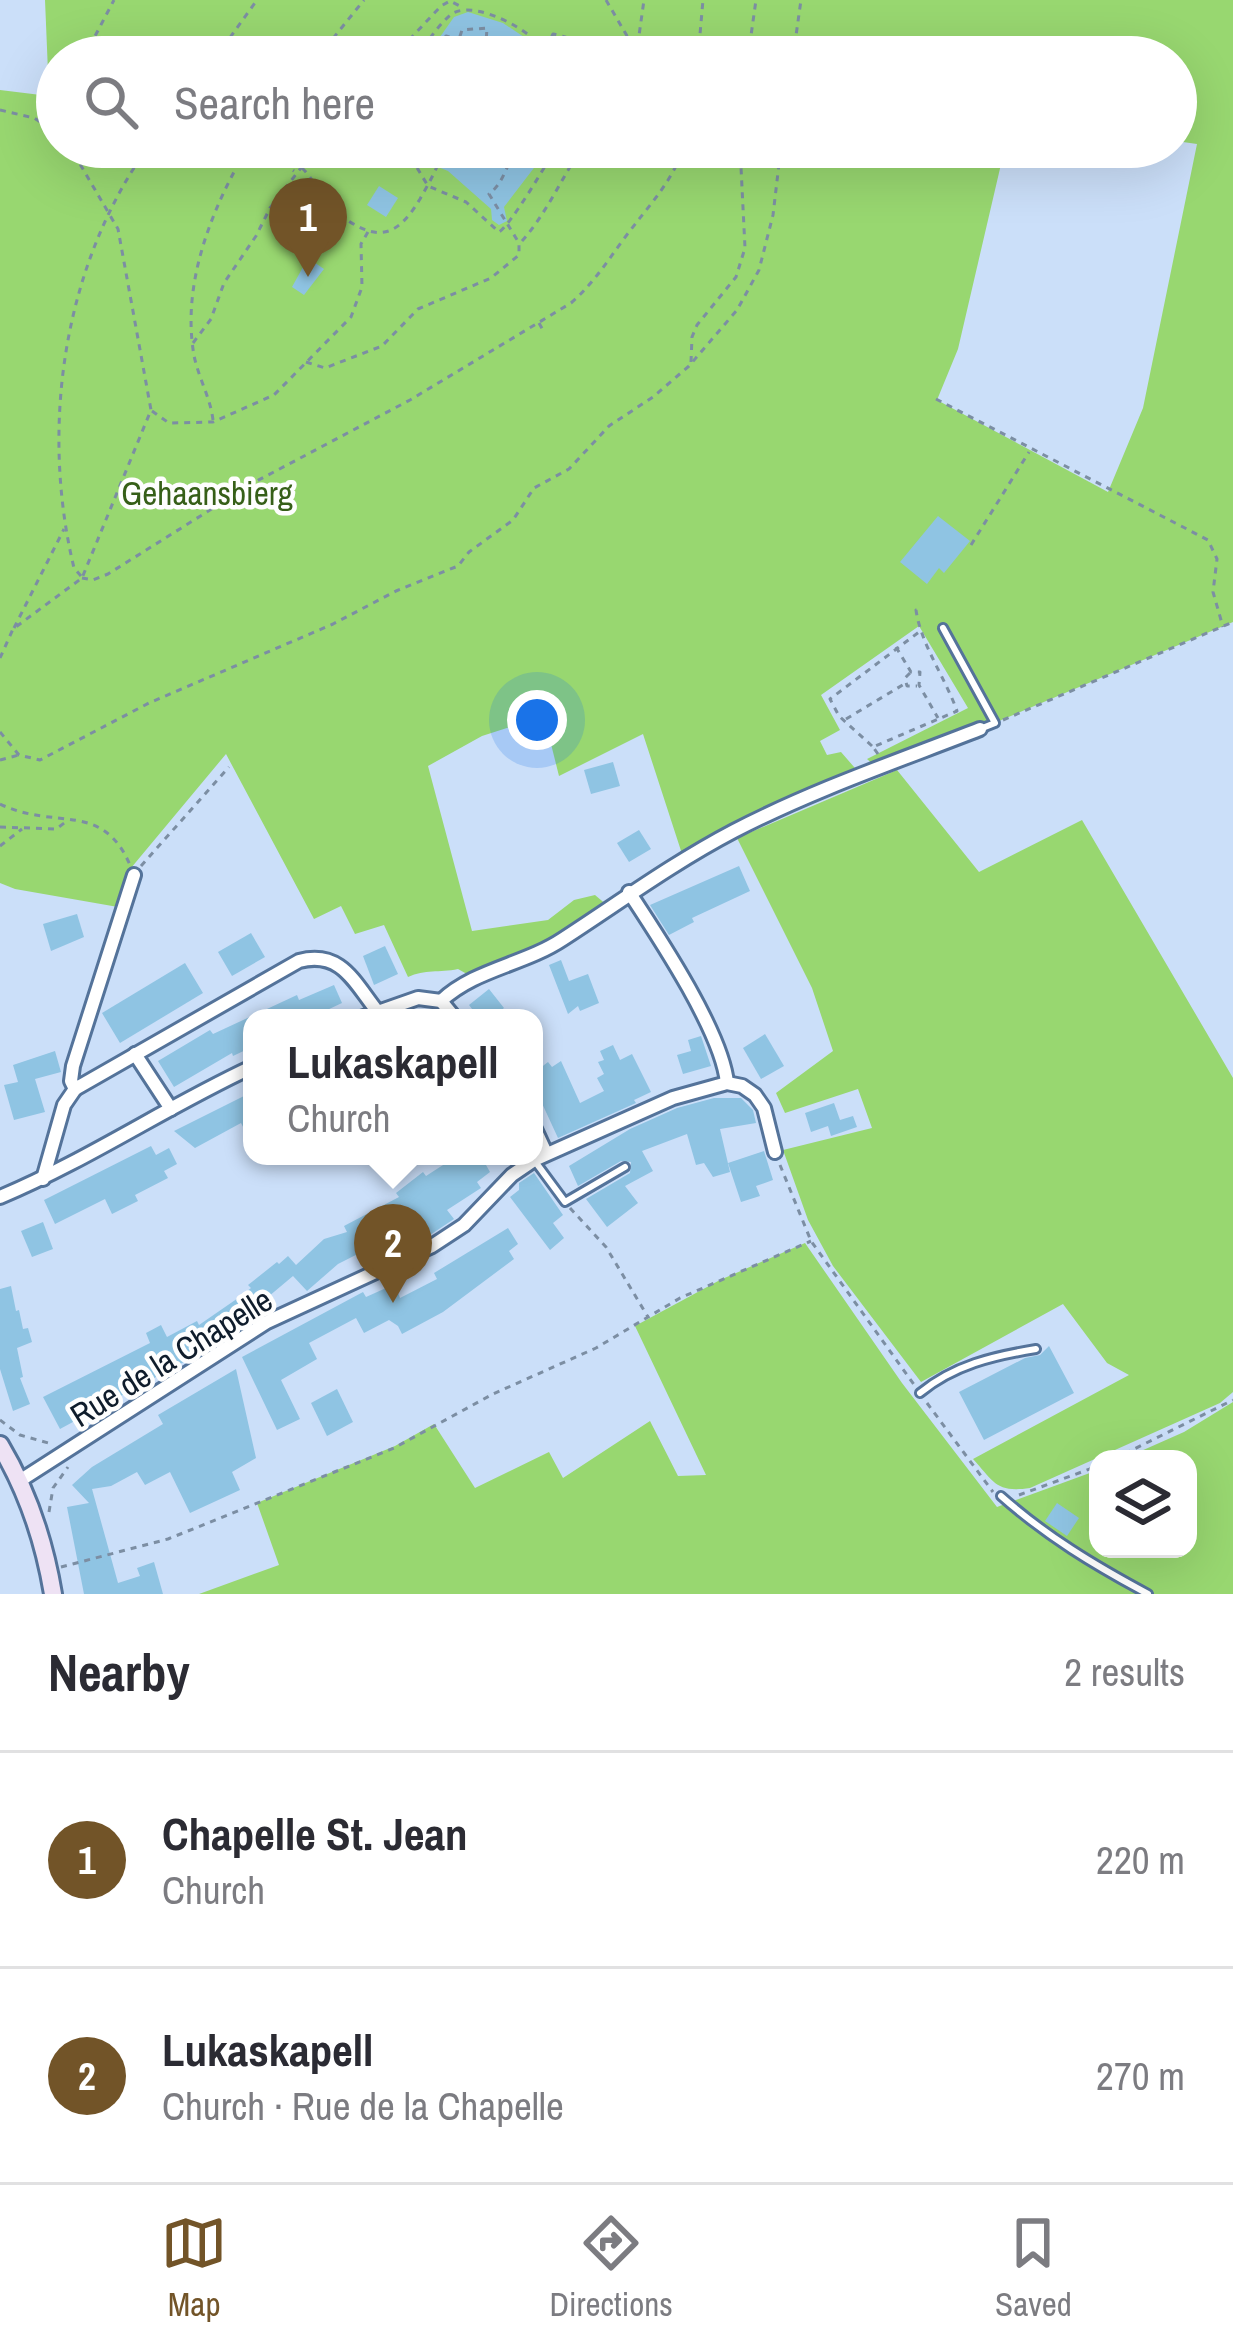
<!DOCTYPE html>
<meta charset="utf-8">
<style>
:root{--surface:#fff;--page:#f2f2f3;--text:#2b2b33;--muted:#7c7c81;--line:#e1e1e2;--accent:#725428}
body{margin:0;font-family:"Archivo Narrow",sans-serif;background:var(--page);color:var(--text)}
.controls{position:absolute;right:36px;bottom:36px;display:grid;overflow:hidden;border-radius:24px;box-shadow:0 12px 48px #0002}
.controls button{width:108px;height:108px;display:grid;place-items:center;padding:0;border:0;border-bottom:3px solid var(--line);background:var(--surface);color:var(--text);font:60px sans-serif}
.you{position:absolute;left:537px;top:720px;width:42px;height:42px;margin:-30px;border:9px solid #fff;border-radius:50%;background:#1a73e8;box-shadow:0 0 0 18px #1a73e833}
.badge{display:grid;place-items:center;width:78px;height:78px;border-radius:50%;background:var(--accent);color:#fff;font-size:39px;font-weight:700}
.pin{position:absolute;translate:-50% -99px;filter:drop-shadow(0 3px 6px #0008)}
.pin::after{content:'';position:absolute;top:63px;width:42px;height:36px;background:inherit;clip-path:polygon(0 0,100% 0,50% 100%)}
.popup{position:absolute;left:243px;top:1009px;width:300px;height:156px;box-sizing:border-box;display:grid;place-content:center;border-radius:24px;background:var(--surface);filter:drop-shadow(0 3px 9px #0005);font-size:39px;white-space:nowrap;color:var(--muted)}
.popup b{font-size:45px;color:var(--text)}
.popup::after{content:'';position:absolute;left:50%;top:100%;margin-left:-24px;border:24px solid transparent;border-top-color:var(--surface)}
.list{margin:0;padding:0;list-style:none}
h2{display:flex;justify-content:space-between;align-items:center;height:156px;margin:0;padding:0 48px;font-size:51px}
h2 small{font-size:39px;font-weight:400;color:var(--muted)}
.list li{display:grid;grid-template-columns:78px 1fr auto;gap:36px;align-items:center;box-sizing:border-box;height:216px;padding:0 48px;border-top:3px solid var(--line)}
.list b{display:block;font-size:45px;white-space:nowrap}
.list p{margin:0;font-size:39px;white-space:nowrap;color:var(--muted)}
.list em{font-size:39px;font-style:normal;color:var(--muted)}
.icon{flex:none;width:66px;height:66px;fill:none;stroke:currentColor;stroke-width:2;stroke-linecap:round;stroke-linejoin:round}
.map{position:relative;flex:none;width:1233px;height:1594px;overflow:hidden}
.search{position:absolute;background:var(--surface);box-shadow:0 12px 48px #0002;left:36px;right:36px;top:36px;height:132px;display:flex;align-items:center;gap:30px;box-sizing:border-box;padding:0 42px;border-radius:66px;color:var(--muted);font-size:45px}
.sheet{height:588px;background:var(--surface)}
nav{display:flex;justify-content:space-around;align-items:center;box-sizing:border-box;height:168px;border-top:3px solid var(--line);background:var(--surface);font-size:33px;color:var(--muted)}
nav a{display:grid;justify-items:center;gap:6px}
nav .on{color:var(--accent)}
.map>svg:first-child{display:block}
.green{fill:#98d770;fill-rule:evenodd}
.building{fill:#8fc4e3}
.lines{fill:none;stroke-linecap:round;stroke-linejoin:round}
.lane-casing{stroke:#54739a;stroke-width:12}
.street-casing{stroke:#54739a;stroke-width:18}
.secondary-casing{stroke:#54739a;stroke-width:22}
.path{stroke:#7c8ea3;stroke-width:3;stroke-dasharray:6 6;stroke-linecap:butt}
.lane{stroke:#fff;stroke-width:6}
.street{stroke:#fff;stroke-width:12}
.secondary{stroke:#eee2f4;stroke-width:16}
.labels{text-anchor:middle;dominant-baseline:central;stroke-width:9;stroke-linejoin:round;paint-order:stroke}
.park-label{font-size:33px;fill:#365f18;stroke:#fefefe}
.street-label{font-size:33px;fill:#0f1c2b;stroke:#fefefe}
</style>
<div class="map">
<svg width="1233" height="1594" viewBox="0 0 1233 1594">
<rect width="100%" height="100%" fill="#cbdff9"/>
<!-- green -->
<g class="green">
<path d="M45,0H1233V622L980,729L976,724L876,767L867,759L968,708L919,626L821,695L840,730L820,741L827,755L841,752L861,775L684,860L643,734L559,776L544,716L482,736L428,766L472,931L548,920L574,900L595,895L608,906L522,960L474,978L458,969C439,973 425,969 408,977L384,925L355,934L341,906L314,919L226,754L131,868L118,907L15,889L0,883V90L49,96ZM57,57H1176V141L1197,144L1143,408L1108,492L937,400L958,349L1005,147H57Z"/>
<path d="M897,770L979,872L1082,820L1233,1078V1392L1220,1403L1030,1488C996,1493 994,1482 973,1459L1129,1375L1107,1363L1063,1304L921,1382L833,1266L808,1220L783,1150L872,1128L858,1089L785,1113L776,1093L833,1051L812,988L737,838Z"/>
<path d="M805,1243L902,1383L997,1507L1098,1470V1549H1188V1459H1123L1184,1432L1233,1402V1594H199L279,1565L257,1503L395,1446L434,1424L475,1488L549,1452L563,1478L650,1421L678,1476L706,1475L635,1326L720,1280Z"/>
</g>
<!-- building -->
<g class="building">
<path d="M468,12L503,23L536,45L545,57H426L454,17Z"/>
<path d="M407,147H550L504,207L507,221L499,225L492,220L491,209L448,171L428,163Z"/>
<path d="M379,186L398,198L386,217L367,205Z"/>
<path d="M308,258L324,269L304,295L292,287Z"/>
<path d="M938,516L970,541L944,573L939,568L927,584L900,562Z"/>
<path d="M613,762L620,786L591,794L584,770Z"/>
<path d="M639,830L651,849L629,862L617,843Z"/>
<path d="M739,866L750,891L692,918L694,922L669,935L650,905Z"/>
<path d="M77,914L84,937L51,951L43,924Z"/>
<path d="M251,933L265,957L232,976L218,952Z"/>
<path d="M385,946L398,974L374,985L363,956Z"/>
<path d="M561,960L569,981L588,974L599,1003L580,1011L578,1006L568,1014L549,965Z"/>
<path d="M185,963L203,993L120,1043L102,1013Z"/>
<path d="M334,985L342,1003L310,1018H252V1047L233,1056L232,1053L174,1087L158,1061L210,1030L213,1034L297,995L299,1000Z"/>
<path d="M489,989L504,1008L498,1013L502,1018H479L469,1005Z"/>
<path d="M765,1034L784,1066L761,1079L743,1048Z"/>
<path d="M701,1036L711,1066L683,1074L677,1055L691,1051L688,1040Z"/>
<path d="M613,1045L620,1060L632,1054L651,1092L634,1100L636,1103L558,1138L534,1086V1073L548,1062L552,1067L561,1061L580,1103L604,1091L597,1078L604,1074L598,1062L604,1060L600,1051Z"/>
<path d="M55,1051L61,1072L35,1079L45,1112L14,1120L4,1085L18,1082L13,1065Z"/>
<path d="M252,1092V1144L241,1123L195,1148L174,1131Z"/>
<path d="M714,1098H741L753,1110L756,1123L720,1129L730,1172L713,1177L704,1163L696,1165L687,1134L642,1151L653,1171L625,1186L638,1203L607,1227L586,1199L630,1173L631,1162L621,1161L578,1186L569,1166L630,1129L677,1108Z"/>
<path d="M834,1103L840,1120L853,1116L857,1127L831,1136L828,1126L811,1132L805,1113Z"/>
<path d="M151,1146L156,1155L169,1148L177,1164L164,1171L168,1178L135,1195L138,1201L112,1214L105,1199L55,1224L44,1200Z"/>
<path d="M764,1151L773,1180L756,1186L760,1196L741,1202L728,1163Z"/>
<path d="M457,1156H503L486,1165L490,1172L477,1182L481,1188L447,1210L454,1219L427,1237L417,1224L338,1264L307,1291L293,1276L262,1302L268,1310L193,1357L60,1429L43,1397L150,1343L146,1333L161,1325L167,1337L197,1321L199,1325L241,1296L251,1288L248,1285L277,1262L279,1264L288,1256L296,1265L324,1239L347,1232L344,1226L399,1197L396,1193L423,1172L426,1176Z"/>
<path d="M534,1173L563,1215L553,1223L564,1238L550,1250L510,1197L519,1190V1183Z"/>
<path d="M43,1222L53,1249L32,1257L21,1231Z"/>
<path d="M508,1228L518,1244L509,1251L514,1259L443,1312L402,1334L398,1326L389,1320L364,1333L356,1318L309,1343L317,1359L281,1380L300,1419L277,1430L242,1357L363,1292L366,1297L395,1284L400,1298L437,1279L434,1273Z"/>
<path d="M11,1286L16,1311L19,1310L23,1329L28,1328L32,1342L17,1348L23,1377L20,1378L30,1404L13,1411L0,1369V1289Z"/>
<path d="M1049,1346L1074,1393L984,1440L959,1392L1025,1358L1040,1355Z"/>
<path d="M236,1369L256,1458L232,1472L240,1490L190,1513L170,1472L145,1485L137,1472L111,1486L92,1489L118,1583L140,1576L137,1568L154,1562L163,1594H84L67,1507L89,1503L72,1485L92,1467L163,1424L158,1415Z"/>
<path d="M337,1389L353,1422L327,1436L311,1403Z"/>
<path d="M1057,1503L1079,1518L1067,1536L1045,1521Z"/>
</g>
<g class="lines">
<!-- lane casing -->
<g class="lane-casing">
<g id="lane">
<path d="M943,628L995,723L980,729"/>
<path d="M534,1160L565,1202L625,1167"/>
<path d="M920,1393C954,1365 993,1356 1036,1349"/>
<path d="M1001,1496C1046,1536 1094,1565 1148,1594"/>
</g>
</g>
<!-- street casing -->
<g class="street-casing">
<g id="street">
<path d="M629,892C658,936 722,1032 727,1083"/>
<path d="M441,1001C475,969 524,965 563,939C620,902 673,863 734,831C813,790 898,761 980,729"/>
<path d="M441,1001L455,1018"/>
<path d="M361,1018L418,998L441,1001"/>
<path d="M135,1054L171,1109"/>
<path d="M75,1089L299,961C341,950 354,982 377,1011"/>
<path d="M534,1127L546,1153"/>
<path d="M43,1179L64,1105L75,1089L71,1081L73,1066L134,875"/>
<path d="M0,1197C88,1160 166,1107 252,1067"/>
<path d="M21,1480L267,1322L432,1246L464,1225L512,1175L534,1160L673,1098L727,1083L742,1086L755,1095L764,1108L775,1152"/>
</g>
</g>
<!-- secondary casing -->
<g class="secondary-casing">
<path id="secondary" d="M0,1445C28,1492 44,1540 53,1594"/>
</g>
<!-- path -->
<g class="path">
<path d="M606,0L637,53"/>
<path d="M552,41L573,57"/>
<path d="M546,47L553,34C573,38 585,45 602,57"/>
<path d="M84,57L114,0"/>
<path d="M216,57L257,0"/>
<path d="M318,57L364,0"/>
<path d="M393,57L441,6L450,1L462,7"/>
<path d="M415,57C427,44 439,23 453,13C478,0 538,33 549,57"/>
<path d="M430,57L446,36L459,40"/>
<path d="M461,57L455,52L462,30L487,28L485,57"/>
<path d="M511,57L514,48L536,57"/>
<path d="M636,57L644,0"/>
<path d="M698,57L703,0"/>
<path d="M748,57L756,0"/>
<path d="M793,57L801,0"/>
<path d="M0,110L34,118L57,133"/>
<path d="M48,121L57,108"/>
<path d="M270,147L268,151L294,171"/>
<path d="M388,147L416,166L428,186L466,202L499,232C510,226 548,162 556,147"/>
<path d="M421,147L427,152V147"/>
<path d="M484,147L504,166"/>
<path d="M709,147L738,153"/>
<path d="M302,168C315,180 321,200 336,212C376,243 396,239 420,199C430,181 439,166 444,147"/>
<path d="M522,241C546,214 562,178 582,147"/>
<path d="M539,323L544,332"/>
<path d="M193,343L211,319L224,283L256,236L270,208L317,147"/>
<path d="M306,362L325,368L382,346L418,309L491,278L519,255V243L489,194C505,182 506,163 519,147"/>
<path d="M691,362L692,337L697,325L736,277L745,248L740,147"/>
<path d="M936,399L1208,540L1217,559L1213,592L1223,627"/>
<path d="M152,411L169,423L213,422L274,395L351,317L362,287L361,244L369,230"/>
<path d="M213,420C210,395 196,374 193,349C183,279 213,206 248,147"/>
<path d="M971,545L1029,452"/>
<path d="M81,576L74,568C40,427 63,266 148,147"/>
<path d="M82,578L93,580L108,574L253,483L410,400L571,303C594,283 608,260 626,236C649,205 671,184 684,147"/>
<path d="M14,628L64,529"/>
<path d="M896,647L911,672H920L919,685L938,718"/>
<path d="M0,658L13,629L82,578L151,410L118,229L70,147"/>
<path d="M910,673L905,678L907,686H917"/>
<path d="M846,719L906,683"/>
<path d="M1003,720L1233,622"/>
<path d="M0,732L19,755L40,760L149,703L333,624L396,591L458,566L469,552L513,520L534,488L569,469L609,426L653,397L689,366L737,310L759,270L773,215L781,147"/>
<path d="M872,746L839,716L830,699L919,632"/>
<path d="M878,754L873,747L957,711C945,677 921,645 916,610L922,609"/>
<path d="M0,760L19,755"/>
<path d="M0,804C56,831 102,800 130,865"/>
<path d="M0,827L56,829L67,821"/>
<path d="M0,846L22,829"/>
<path d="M141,866L229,767"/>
<path d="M780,1165L811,1241L915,1386"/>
<path d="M570,1208L606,1247L648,1317"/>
<path d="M927,1403L993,1492"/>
<path d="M0,1420L20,1435L52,1444"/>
<path d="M1114,1459L1233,1400"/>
<path d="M1019,1495L1098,1466"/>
<path d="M49,1512L53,1488L68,1467"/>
<path d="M61,1567L168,1539L394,1448L493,1394L596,1348L680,1298L811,1241"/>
</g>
<!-- lane -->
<use href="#lane" class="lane"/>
<!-- street -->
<use href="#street" class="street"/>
<!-- secondary -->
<use href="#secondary" class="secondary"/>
</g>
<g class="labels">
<!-- park labels -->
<g class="park-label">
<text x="207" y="493">Gehaansbierg</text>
</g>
<!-- street labels -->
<g class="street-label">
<text transform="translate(171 1357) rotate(-32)">Rue de la Chapelle</text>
</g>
</g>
</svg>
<div class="controls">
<button><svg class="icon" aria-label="layers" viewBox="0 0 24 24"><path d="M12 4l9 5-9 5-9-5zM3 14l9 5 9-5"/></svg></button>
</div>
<div class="you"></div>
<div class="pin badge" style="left:308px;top:277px">1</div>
<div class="pin badge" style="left:393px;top:1303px">2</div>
<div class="popup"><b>Lukaskapell</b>Church</div>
<div class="search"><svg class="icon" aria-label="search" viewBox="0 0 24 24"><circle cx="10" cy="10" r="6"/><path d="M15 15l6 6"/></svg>Search here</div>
</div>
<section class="sheet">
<h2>Nearby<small>2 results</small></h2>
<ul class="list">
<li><span class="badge">1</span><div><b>Chapelle St. Jean</b><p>Church</p></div><em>220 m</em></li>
<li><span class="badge">2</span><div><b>Lukaskapell</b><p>Church · Rue de la Chapelle</p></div><em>270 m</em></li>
</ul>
</section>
<nav>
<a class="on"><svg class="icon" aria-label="map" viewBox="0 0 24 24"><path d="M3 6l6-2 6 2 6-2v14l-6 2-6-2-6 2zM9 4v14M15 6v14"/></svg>Map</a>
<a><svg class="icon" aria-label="directions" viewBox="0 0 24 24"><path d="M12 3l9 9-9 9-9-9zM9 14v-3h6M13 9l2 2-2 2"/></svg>Directions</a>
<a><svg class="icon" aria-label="saved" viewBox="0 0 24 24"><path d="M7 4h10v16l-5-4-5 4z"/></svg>Saved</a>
</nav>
